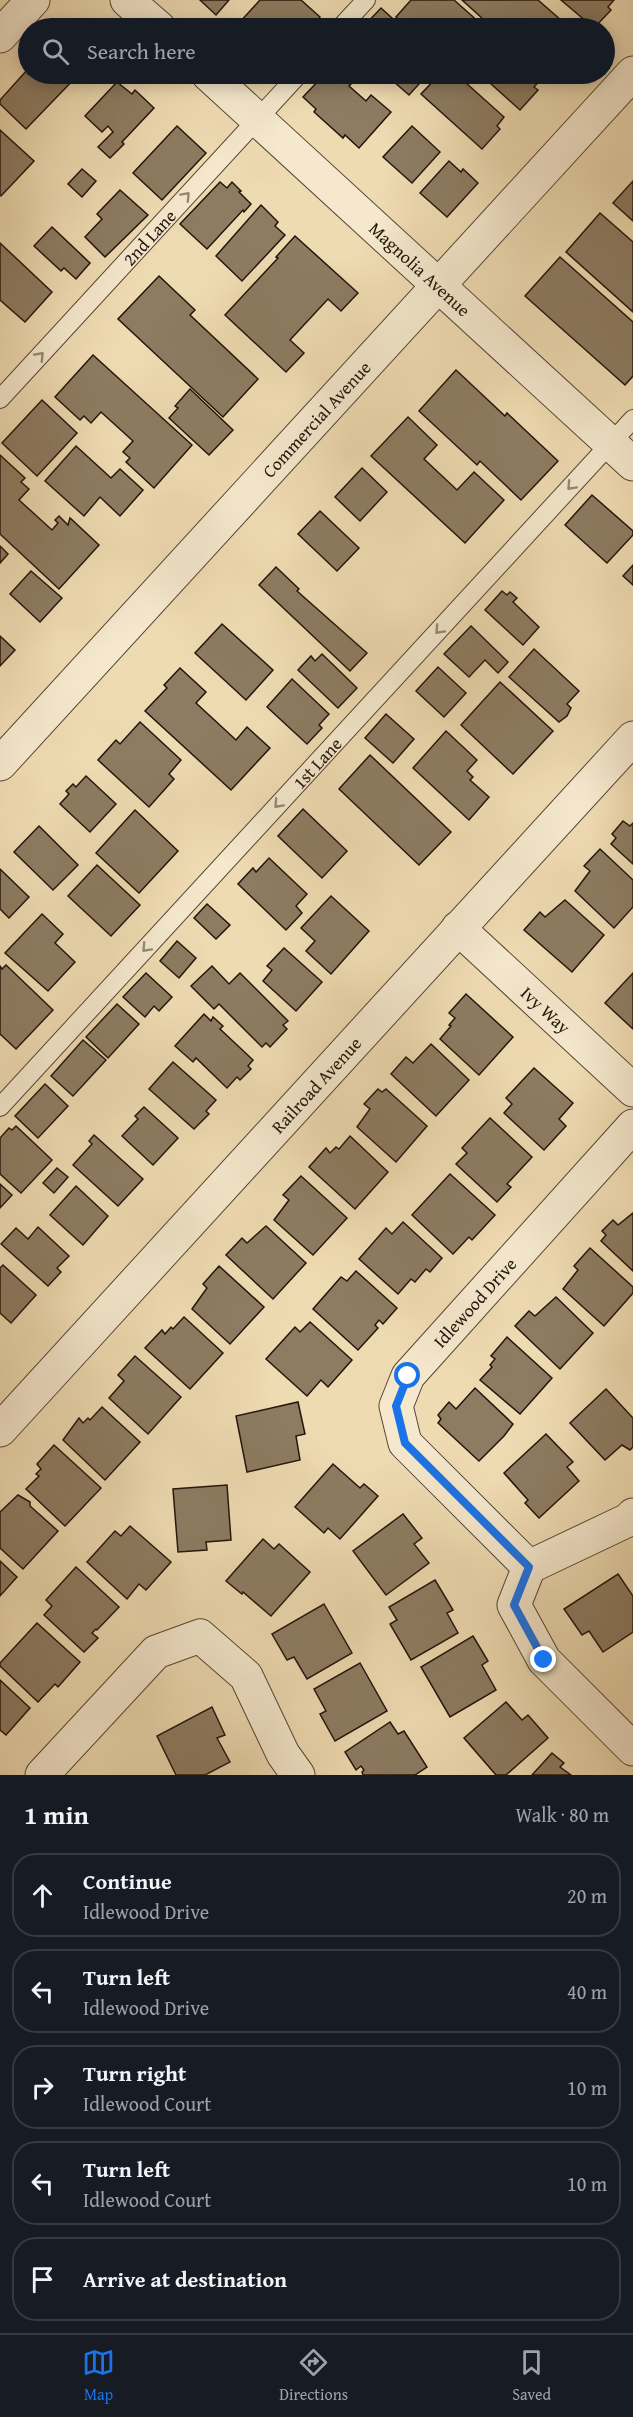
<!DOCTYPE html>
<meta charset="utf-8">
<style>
:root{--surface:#171b24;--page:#20242c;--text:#f1f3f6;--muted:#9ea1a6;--line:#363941;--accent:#1a73e8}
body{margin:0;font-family:"Gentium Book Plus",serif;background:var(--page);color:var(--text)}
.stop{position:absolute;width:18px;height:18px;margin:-14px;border:4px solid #1a73e8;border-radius:50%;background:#fff}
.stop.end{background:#1a73e8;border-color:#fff;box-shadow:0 2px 6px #0008}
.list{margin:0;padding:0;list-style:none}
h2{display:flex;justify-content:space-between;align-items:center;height:78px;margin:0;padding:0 24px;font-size:26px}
h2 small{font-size:20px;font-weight:400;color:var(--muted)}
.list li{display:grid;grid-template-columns:39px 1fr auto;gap:18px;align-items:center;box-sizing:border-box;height:84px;margin:0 12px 12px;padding:0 12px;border:2px solid var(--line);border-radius:24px}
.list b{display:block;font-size:22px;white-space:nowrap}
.list p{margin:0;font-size:20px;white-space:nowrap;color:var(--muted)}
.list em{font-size:20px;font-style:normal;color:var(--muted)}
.icon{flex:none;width:33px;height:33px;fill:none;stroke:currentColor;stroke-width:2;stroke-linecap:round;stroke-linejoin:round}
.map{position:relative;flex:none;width:633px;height:1775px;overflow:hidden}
.search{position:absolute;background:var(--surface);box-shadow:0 3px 15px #0003;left:18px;right:18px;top:18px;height:66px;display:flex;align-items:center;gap:15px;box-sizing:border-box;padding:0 21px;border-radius:33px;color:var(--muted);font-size:22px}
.sheet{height:558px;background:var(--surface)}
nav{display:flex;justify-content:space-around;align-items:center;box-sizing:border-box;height:84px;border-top:2px solid var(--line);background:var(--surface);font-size:16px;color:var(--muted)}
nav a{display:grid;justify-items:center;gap:3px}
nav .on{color:var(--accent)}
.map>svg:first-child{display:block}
.building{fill:#8d7c62;stroke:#23150b;stroke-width:1.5}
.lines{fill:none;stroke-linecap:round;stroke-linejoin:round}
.lane-casing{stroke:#564635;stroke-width:20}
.street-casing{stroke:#564635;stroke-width:35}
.lane{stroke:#f5e8cd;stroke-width:18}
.street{stroke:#f5e8cd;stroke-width:33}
.oneway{stroke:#968976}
.route{stroke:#1a73e8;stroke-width:8}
.labels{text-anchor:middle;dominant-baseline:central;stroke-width:4.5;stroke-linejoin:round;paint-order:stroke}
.street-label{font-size:18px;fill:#23150b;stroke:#f5e8cd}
</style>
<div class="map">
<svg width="633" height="1775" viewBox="0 0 633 1775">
<rect width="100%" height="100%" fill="#efdbb2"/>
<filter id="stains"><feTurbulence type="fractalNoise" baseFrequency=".00333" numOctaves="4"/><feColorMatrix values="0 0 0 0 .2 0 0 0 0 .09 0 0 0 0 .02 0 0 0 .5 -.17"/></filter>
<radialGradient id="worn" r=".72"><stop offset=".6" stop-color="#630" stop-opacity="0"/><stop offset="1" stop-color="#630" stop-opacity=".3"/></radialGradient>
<!-- building -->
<g class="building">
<path d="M200,0H229L216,15Z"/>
<path d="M260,0H301L320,17L312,26L315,28H244L238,24Z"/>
<path d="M411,0H454L480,23L476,28H410L396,17Z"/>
<path d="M462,0H538L570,28H493Z"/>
<path d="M561,0H614L608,7L611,10L594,28Z"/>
<path d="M381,8L403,28H362Z"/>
<path d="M28,69V74H79L26,129L0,104V100Z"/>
<path d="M325,74H348L355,80L349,86L366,101L371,95L391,112L359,148L345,135L343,138L314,112L316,109L303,97Z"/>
<path d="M385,74H428L409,95Z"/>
<path d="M440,74H456L504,117L497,126L500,129L482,149L421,94Z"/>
<path d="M480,74H538L542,78L534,87L538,90L520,110Z"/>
<path d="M117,82L132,94L135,90L154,108L122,142L124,144L110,158L98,147L113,132L108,126L102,132L85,116Z"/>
<path d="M177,126L206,153L162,200L133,173Z"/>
<path d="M412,126L440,152L412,183L383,157Z"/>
<path d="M0,130L34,161L1,196L0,195Z"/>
<path d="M449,161L461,172L463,169L478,183L447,217L420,193Z"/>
<path d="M82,169L96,181L82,197L68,184Z"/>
<path d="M633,181V221L613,203Z"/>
<path d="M220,182L227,188L232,182L241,191L239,192L251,204L244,212L243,210L207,249L180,224Z"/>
<path d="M120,190L148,215L105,257L85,237L102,219L97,214Z"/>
<path d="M261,205L278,222L275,226L285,235L242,281L216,256Z"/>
<path d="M600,213L633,242V312L566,252Z"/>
<path d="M52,227L90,263L76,279L64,268L61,271L34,246Z"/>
<path d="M295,236L358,293L341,311L328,299L290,340L304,353L286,372L225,315L278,258L276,257Z"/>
<path d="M0,243L52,292L25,322L0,300Z"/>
<path d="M560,257L633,322V376L625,385L525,296Z"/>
<path d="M159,276L195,310L190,315L258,379L223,417L118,319Z"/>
<path d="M93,355L192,445L154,488L126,462L130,458L123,452L133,441L101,412L91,423L84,416L80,420L55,397Z"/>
<path d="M456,370L505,416L507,413L558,461L521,500L480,461L477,465L419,411Z"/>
<path d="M190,389L233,430L209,455L169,418L178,408L175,406Z"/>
<path d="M42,400L77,433L37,476L2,443Z"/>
<path d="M408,417L437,445L424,459L457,490L474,472L504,500L465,543L371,456Z"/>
<path d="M76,446L111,478L120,469L143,490L120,516L100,497L84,516L45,481Z"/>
<path d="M0,455L25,478L21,482L29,489L19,500L52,530L58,523L55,520L59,516L68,525L70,518L99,545L59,589L0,534Z"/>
<path d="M362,468L387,492L360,521L335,497Z"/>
<path d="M592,495L633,531V535L607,563L565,525Z"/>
<path d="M320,511L359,548L337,571L298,534Z"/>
<path d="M0,546L8,554L0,563Z"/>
<path d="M633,565V585L623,576Z"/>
<path d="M276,567L299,589L297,591L367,653L350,671L259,585Z"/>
<path d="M31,571L62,598L40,622L10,594Z"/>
<path d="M502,591L507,595L510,592L517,598L513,602L539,627L523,645L485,610Z"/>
<path d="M222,624L273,670L246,700L195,653Z"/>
<path d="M471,626L508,662L498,673L485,660L469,677L444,654Z"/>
<path d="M0,636L15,650L0,666Z"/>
<path d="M534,649L579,691L567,704L571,708L567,716L559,722L509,677Z"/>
<path d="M322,654L357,688L338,708L298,670L311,656L315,661Z"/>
<path d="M438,667L466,693L444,717L416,691Z"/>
<path d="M180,668L206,692L196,703L236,740L247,727L270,748L231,790L145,711L167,688L164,685Z"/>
<path d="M292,679L329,714L319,725L322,728L307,744L267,707Z"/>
<path d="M500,682L553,731L513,774L461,725Z"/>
<path d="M386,714L414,739L393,763L365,738Z"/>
<path d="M140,722L181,760L169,774L174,779L149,807L98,760L116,740L120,744Z"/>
<path d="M446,731L477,760L467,771L473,777L470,780L489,797L469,820L413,768Z"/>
<path d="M370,755L451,832L419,865L339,789Z"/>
<path d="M86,776L116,804L90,832L60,804L69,794L66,791L73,784L76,787Z"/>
<path d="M303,809L347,851L322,878L278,836Z"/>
<path d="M135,810L178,851L139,893L96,853Z"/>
<path d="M623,821L630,826L633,823V864L611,844L616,838L612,834Z"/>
<path d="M39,826L78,865L53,890L14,852Z"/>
<path d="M600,849L633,880V907L614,928L575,891L590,871L584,866Z"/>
<path d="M269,858L307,894L296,906L302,913L286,930L238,884L253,868L256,872Z"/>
<path d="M97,865L140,905L111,936L68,896Z"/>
<path d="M0,869L29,897L9,918L0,909Z"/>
<path d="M331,896L369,931L331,974L306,951L315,941L301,928Z"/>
<path d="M565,900L604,935L572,972L524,930L540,912L545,917Z"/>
<path d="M207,904L230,925L216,939L194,918Z"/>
<path d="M42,914L63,934L55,943L75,962L48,991L5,953Z"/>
<path d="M177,941L196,958L179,978L160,961Z"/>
<path d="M284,948L322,982L296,1011L263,981L272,970L267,966Z"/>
<path d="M6,965L53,1010L16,1049L0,1034V966L2,969Z"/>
<path d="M212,966L229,984L240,973L288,1021L283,1025L287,1029L270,1047L266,1043L262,1047L219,1004L214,1009L191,986Z"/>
<path d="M146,973L172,997L159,1011L154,1006L145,1017L123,997Z"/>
<path d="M633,973V1029L605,1003Z"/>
<path d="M466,994L513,1037L479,1075L440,1039L451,1026L449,1025L455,1018L449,1013Z"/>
<path d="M117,1004L139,1024L108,1058L86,1037Z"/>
<path d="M204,1014L211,1021L213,1017L223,1026L220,1029L253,1060L248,1066L251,1069L240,1080L237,1077L227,1088L196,1058L193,1062L175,1046Z"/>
<path d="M83,1040L106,1060L73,1096L51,1076Z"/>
<path d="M431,1044L469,1080L436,1116L391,1074L406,1057L413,1063Z"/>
<path d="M173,1062L216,1100L206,1111L209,1114L194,1129L149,1089Z"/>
<path d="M534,1068L573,1103L559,1119L566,1126L544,1150L504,1113L512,1104L506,1098Z"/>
<path d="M45,1084L68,1106L38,1138L15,1116Z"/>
<path d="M378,1089L382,1092L386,1089L427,1126L396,1162L357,1127L370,1109L364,1104Z"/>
<path d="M144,1107L178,1138L153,1165L122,1136L138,1119L135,1116Z"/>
<path d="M490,1118L532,1157L507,1184L511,1187L497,1202L456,1164L467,1153L462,1148Z"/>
<path d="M16,1126L52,1160L21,1193L0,1174V1138L9,1128L12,1130Z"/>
<path d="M94,1135L143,1179L118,1206L73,1165L92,1144L89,1141Z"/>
<path d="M350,1136L388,1172L355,1209L309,1167L326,1148L330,1153L336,1147L339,1149Z"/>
<path d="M57,1168L68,1177L54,1193L43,1183Z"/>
<path d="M450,1174L495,1215L472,1240L469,1237L453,1254L412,1215Z"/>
<path d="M301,1176L347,1218L313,1255L274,1220L289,1200L283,1195Z"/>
<path d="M0,1184L12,1195L0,1208Z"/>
<path d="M76,1186L108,1216L83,1245L50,1215Z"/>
<path d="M633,1213V1271L601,1241L606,1235L602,1231L613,1220L618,1225Z"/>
<path d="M403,1222L442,1258L430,1272L426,1269L415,1282L411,1279L398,1294L359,1259L386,1228L392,1234Z"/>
<path d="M266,1226L306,1263L273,1299L226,1255L242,1238L247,1243Z"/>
<path d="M38,1227L69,1256L57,1268L61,1272L48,1286L1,1244L16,1228L28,1239Z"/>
<path d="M590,1248L633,1287V1293L604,1326L563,1289L578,1270L574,1266Z"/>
<path d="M3,1265L36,1295L11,1323L0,1313V1268Z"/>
<path d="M219,1266L264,1307L230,1344L192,1309L207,1288L203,1284Z"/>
<path d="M356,1271L397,1308L383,1324L379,1320L375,1325L378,1328L358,1350L313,1309L341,1277L347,1281Z"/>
<path d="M556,1297L593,1333L560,1369L515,1326L529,1311L535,1316Z"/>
<path d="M184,1317L223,1353L190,1389L145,1348L162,1330L165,1334L171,1327L173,1329Z"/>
<path d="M310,1322L352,1360L328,1387L321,1380L307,1396L266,1359L295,1327L300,1332Z"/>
<path d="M507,1337L552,1378L520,1414L480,1380L492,1367L490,1365L495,1359L491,1356Z"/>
<path d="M135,1356L181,1397L148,1434L109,1398L124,1381L118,1375Z"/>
<path d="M475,1388L513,1424L504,1436L479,1461L438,1423L441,1419L438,1415L449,1402L456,1409Z"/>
<path d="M606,1389L633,1418V1447L630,1450L622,1445L605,1460L570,1423Z"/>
<path d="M298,1402L305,1434L296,1436L300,1460L247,1472L236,1416Z"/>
<path d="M102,1407L140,1442L105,1480L63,1440L79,1418L83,1423L88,1418L90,1420Z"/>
<path d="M546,1434L573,1462L567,1467L579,1481L539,1518L525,1503L528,1500L504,1473Z"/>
<path d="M54,1445L101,1488L65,1526L26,1489L39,1476L36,1474L41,1469L37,1464Z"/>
<path d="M333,1464L360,1488L364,1484L378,1496L340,1539L328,1528L324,1533L295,1507Z"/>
<path d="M227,1485L231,1540L206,1542L207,1550L178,1552L173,1489Z"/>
<path d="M18,1495L30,1502V1506L58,1531L23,1569L0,1548V1512Z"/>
<path d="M403,1514L422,1538L414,1544L429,1563L386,1595L353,1551Z"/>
<path d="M130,1526L171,1562L146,1590L139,1584L127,1599L87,1562L115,1531L121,1536Z"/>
<path d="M263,1539L274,1549L279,1544L310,1572L271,1616L243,1592L242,1594L226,1581Z"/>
<path d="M0,1561L17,1577L0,1596Z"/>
<path d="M76,1567L119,1607L97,1630L96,1629L92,1633L98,1638L84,1652L44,1615L52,1606L46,1600Z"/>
<path d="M618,1574L633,1596V1632L603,1652L589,1631L582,1635L564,1609Z"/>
<path d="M435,1580L453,1610L447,1613L458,1633L411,1660L390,1624L397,1620L389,1607Z"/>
<path d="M324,1604L352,1653L307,1679L294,1657L287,1660L272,1634Z"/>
<path d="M37,1623L80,1662L58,1687L55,1684L38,1702L0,1666V1663Z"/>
<path d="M473,1636L488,1661L482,1665L496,1690L450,1717L421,1667Z"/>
<path d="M360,1663L387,1711L335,1741L320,1714L326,1711L314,1689Z"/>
<path d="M0,1680L30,1708L6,1735L0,1730Z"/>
<path d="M506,1702L522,1720L528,1715L548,1738L506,1775H496L464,1738Z"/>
<path d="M212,1707L225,1735L217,1738L230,1762L205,1775H176L157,1736Z"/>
<path d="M390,1722L398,1734L404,1731L427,1767L415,1775H363L362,1772L364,1770L361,1766L356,1770L345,1752Z"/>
<path d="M552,1753L564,1763L560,1767L571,1775H532Z"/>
</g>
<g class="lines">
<!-- lane casing -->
<g class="lane-casing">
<g id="lane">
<path d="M340,28L366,0"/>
<path id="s1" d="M0,399L299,74"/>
<path id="s2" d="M0,1107L633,419"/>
</g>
</g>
<!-- street casing -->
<g class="street-casing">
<g id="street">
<path d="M127,0L159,28"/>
<path d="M0,36L33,0"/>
<path id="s3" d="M208,74L633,464"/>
<path id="s4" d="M0,764L633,73"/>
<path id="s5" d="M458,928L633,1090"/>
<path id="s6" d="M0,1430L633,738"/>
<path id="s7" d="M529,1567L405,1443L396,1406L408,1376L633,1126"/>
<path d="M529,1567L514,1605L544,1660L633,1749"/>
<path d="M529,1567L628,1520L633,1515"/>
<path d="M42,1775L156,1652L200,1636L246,1676L283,1754L298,1775"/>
</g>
</g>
<!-- lane -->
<use href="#lane" class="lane"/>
<!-- street -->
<use href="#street" class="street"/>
</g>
<!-- one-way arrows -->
<defs><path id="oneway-chevron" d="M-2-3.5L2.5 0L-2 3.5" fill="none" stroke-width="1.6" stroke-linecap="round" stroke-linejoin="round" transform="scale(1.5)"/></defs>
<g class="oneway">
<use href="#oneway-chevron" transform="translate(186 196) rotate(-47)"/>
<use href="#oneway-chevron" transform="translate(40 356) rotate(-47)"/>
<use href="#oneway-chevron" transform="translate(571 486) rotate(133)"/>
<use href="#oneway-chevron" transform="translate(439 630) rotate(133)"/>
<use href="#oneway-chevron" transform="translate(278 804) rotate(133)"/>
<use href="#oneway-chevron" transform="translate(146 948) rotate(133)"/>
</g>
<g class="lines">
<!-- route -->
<path class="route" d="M408,1376L396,1406L405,1443L529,1567L514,1605L544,1660"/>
</g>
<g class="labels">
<!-- street labels -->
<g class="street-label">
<text stroke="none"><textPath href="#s1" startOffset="220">2nd Lane</textPath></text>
<text stroke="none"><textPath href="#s3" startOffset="288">Magnolia Avenue</textPath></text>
<text stroke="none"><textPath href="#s4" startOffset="468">Commercial Avenue</textPath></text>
<text stroke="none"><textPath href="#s2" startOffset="468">1st Lane</textPath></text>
<text stroke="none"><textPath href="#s5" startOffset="120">Ivy Way</textPath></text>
<text stroke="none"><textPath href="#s6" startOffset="468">Railroad Avenue</textPath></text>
<text stroke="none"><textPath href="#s7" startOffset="345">Idlewood Drive</textPath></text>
</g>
</g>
<rect width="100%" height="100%" filter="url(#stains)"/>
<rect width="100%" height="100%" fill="url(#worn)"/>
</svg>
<div class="stop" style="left:408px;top:1376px"></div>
<div class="stop end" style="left:544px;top:1660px"></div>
<div class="search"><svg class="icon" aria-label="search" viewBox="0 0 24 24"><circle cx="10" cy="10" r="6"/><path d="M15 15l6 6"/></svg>Search here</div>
</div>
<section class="sheet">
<h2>1 min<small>Walk · 80 m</small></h2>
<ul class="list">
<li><svg class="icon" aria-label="ahead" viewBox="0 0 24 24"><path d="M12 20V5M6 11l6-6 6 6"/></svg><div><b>Continue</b><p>Idlewood Drive</p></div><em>20 m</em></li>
<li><svg class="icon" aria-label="left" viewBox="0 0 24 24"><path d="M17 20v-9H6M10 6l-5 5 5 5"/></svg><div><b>Turn left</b><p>Idlewood Drive</p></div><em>40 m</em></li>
<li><svg class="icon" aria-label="right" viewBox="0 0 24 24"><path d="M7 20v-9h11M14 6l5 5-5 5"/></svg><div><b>Turn right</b><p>Idlewood Court</p></div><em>10 m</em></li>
<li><svg class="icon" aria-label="left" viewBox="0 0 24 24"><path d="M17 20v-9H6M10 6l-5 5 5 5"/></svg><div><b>Turn left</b><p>Idlewood Court</p></div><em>10 m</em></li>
<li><svg class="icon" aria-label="arrive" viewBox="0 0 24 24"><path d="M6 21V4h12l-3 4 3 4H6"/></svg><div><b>Arrive at destination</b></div></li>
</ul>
</section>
<nav>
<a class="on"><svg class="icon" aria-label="map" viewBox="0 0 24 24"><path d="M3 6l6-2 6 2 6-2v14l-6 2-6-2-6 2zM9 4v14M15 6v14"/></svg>Map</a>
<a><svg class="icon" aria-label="directions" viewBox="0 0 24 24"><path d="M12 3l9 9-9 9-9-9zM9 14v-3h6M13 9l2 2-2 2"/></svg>Directions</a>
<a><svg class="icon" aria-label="saved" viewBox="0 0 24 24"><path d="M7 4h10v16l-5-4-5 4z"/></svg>Saved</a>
</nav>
